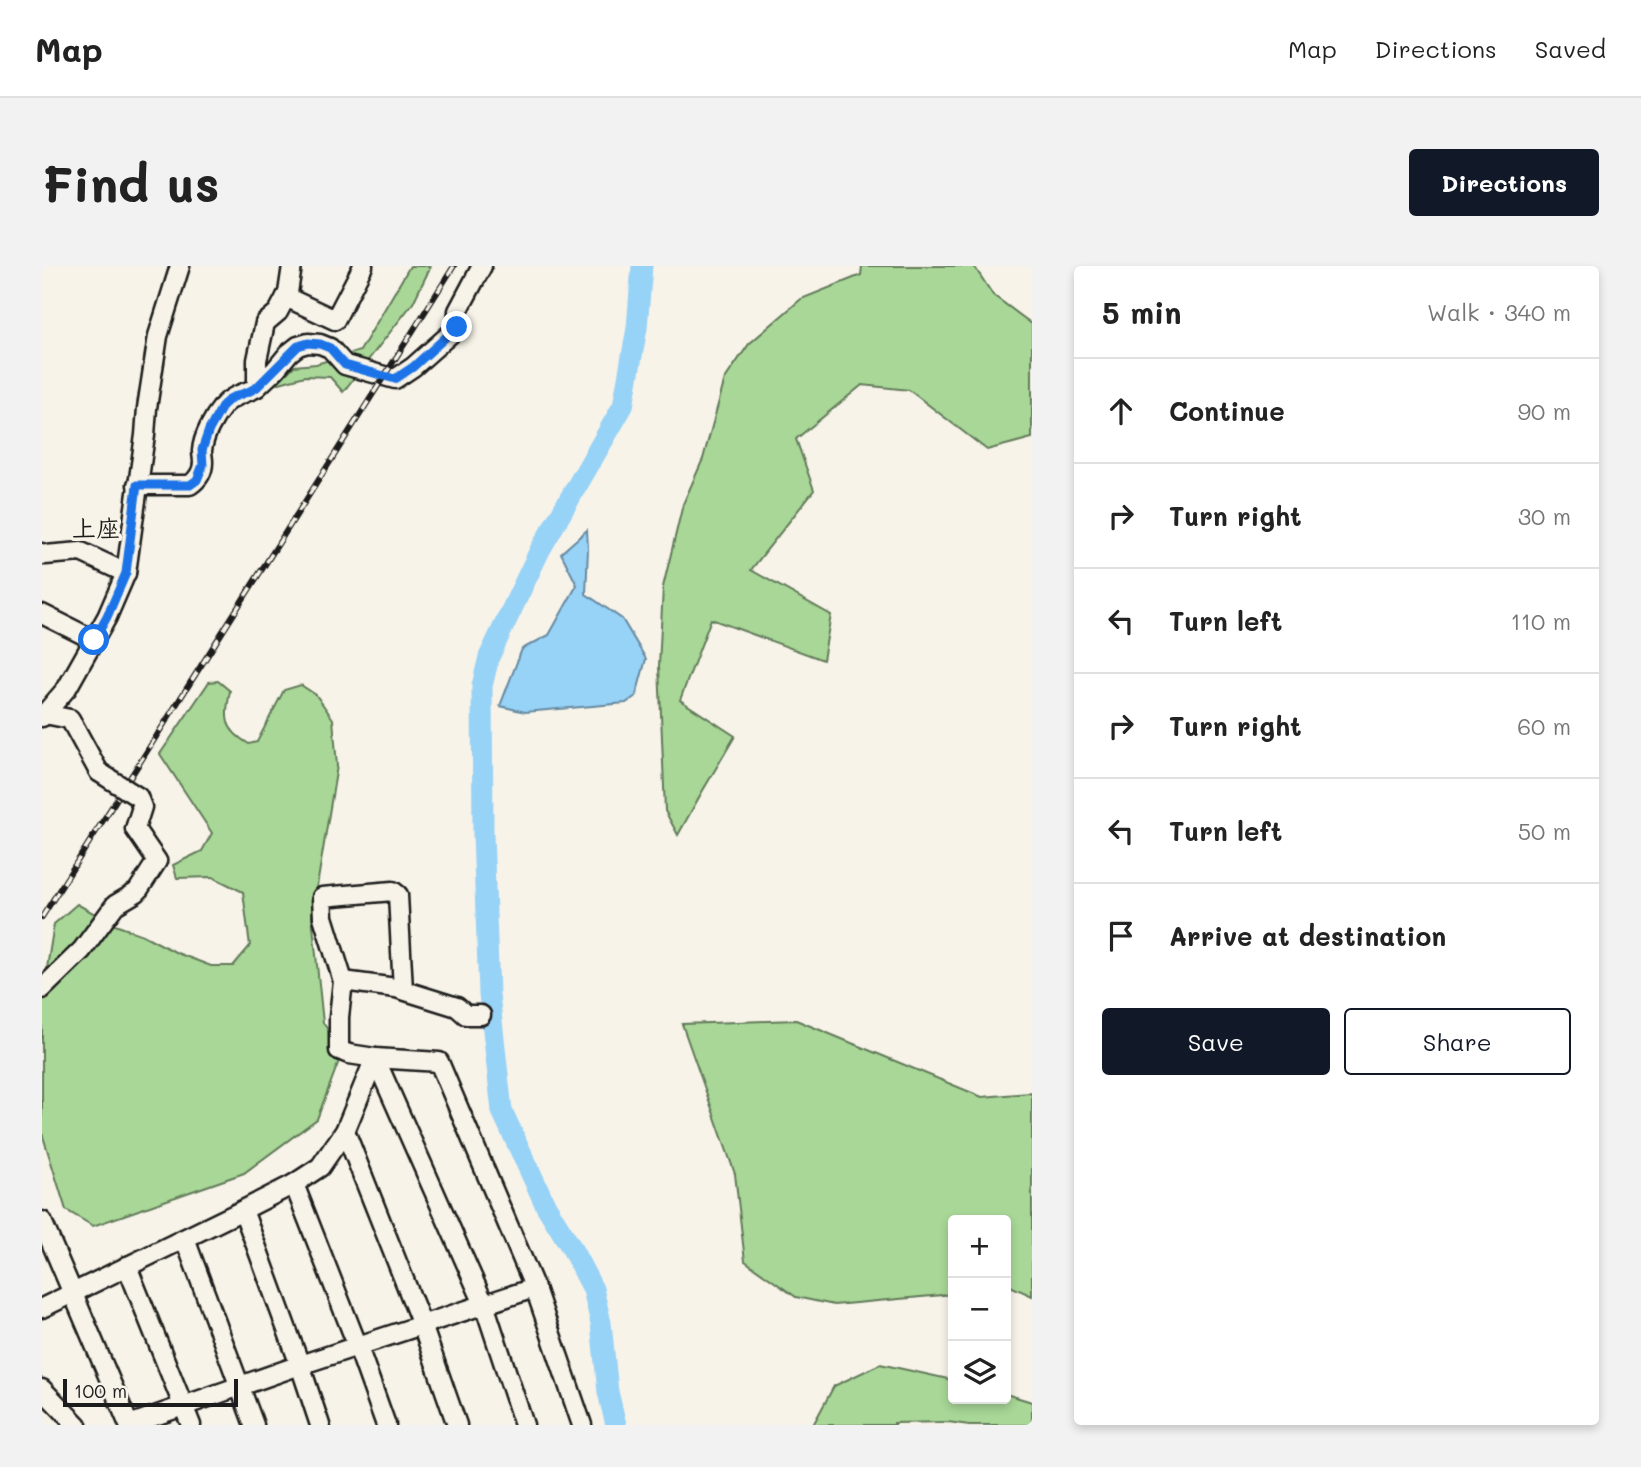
<!DOCTYPE html>
<meta charset="utf-8">
<style>
:root{--surface:#fff;--page:#f2f2f2;--text:#222;--muted:#767676;--line:#e0e0e0;--accent:#111827}
body{margin:0;font-family:Mali,"Klee One",sans-serif;background:var(--page);color:var(--text)}
.controls{position:absolute;right:21px;bottom:21px;display:grid;overflow:hidden;border-radius:7px;box-shadow:0 4px 10px #0003}
.controls button{width:63px;height:63px;display:grid;place-items:center;padding:0;border:0;border-bottom:2px solid var(--line);background:var(--surface);color:var(--text);font:35px sans-serif}
.scale{position:absolute;left:21px;bottom:18px;width:175px;box-sizing:border-box;padding-left:7px;border:4px solid #1c1c1c;border-top:0;font-size:19px;line-height:24px;white-space:nowrap;color:#1c1c1c;-webkit-text-stroke:5px #f7f3e8;paint-order:stroke}
.stop{position:absolute;width:21px;height:21px;margin:-16px;border:5px solid #1a73e8;border-radius:50%;background:#fff}
.stop.end{background:#1a73e8;border-color:#fff;box-shadow:0 2px 7px #0008}
.list{margin:0;padding:0;list-style:none}
h2{display:flex;justify-content:space-between;align-items:center;height:91px;margin:0;padding:0 28px;font-size:30px}
h2 small{font-size:23px;font-weight:400;color:var(--muted)}
.list li{display:grid;grid-template-columns:46px 1fr auto;gap:21px;align-items:center;box-sizing:border-box;height:105px;padding:0 28px;border-top:2px solid var(--line)}
.list b{display:block;font-size:26px;white-space:nowrap}
.list em{font-size:23px;font-style:normal;color:var(--muted)}
.actions{display:flex;gap:14px;padding:21px 28px}
.actions a{flex:1;padding:16px 0;border:2px solid var(--accent);border-radius:7px;text-align:center;font-size:24px;color:var(--accent)}
.actions .main{background:var(--accent);color:#fff}
.icon{flex:none;width:38px;height:38px;fill:none;stroke:currentColor;stroke-width:2;stroke-linecap:round;stroke-linejoin:round}
.map{position:relative;flex:none;width:990px;height:1159px;overflow:hidden;border-radius:7px}
header{display:flex;align-items:center;gap:42px;box-sizing:border-box;height:98px;padding:0 35px;background:var(--surface);border-bottom:2px solid var(--line)}
header strong{font-size:33px}
nav{display:flex;gap:38px;margin-inline-start:auto;font-size:24px}
.intro{display:flex;align-items:center;justify-content:space-between;box-sizing:border-box;height:168px;padding:0 42px}
h1{margin:0;font-size:49px}
.button{padding:18px 32px;border-radius:7px;background:var(--accent);color:#fff;font-size:24px;font-weight:700}
main{display:flex;gap:42px;padding:0 42px}
aside{flex:1;background:var(--surface);border-radius:7px;box-shadow:0 4px 10px #0003}
.map>svg:first-child{display:block}
.green{fill:#a8d797;stroke:#627a5a;stroke-width:2}
.water{fill:#97d2f7;stroke:#66899f;stroke-width:2}
.lines{fill:none;stroke-linecap:round;stroke-linejoin:round}
.river{stroke:#97d2f7;stroke-width:21}
.minor-casing{stroke:#1c1c1c;stroke-width:23}
.minor{stroke:#f7f3e8;stroke-width:18}
.rail-casing{stroke:#1c1c1c;stroke-width:6}
.rail{stroke:#f7f3e8;stroke-width:3.5;stroke-dasharray:10;stroke-linecap:butt}
.minor-bridge-casing{stroke:#1c1c1c;stroke-width:23;stroke-linecap:butt}
.minor-bridge{stroke:#f7f3e8;stroke-width:18}
.route{stroke:#1a73e8;stroke-width:9}
.labels{text-anchor:middle;dominant-baseline:central;stroke-width:7;stroke-linejoin:round;paint-order:stroke}
.quarter-label{font-size:24px;font-weight:bold;fill:#1c1c1c;stroke:#f7f3e8}
</style>
<header>
<strong>Map</strong>
<nav><a>Map</a><a>Directions</a><a>Saved</a></nav>
</header>
<div class="intro"><h1>Find us</h1><a class="button">Directions</a></div>
<main>
<div class="map">
<svg width="990" height="1159" viewBox="0 0 990 1159">
<rect width="100%" height="100%" fill="#f7f3e8"/>
<filter id="ink" filterUnits="userSpaceOnUse"><feTurbulence type="fractalNoise" baseFrequency=".0143" numOctaves="2"/><feDisplacementMap in="SourceGraphic" scale="14" xChannelSelector="R" yChannelSelector="G"/><feConvolveMatrix kernelMatrix="1 2 1 2 8 2 1 2 1" color-interpolation-filters="sRGB"/></filter>
<g filter="url(#ink)">
<!-- green -->
<g class="green">
<path d="M368,0H389L371,37L301,126L288,111L263,110L234,118L252,100L274,98L318,85Z"/>
<path d="M820,0H932L951,29L990,58V172L945,184L867,124L820,119L754,173L772,224L709,304L789,349L781,394L669,353L638,434L693,470L660,526L636,569L623,545L617,400L621,321L641,238L661,193L683,113L707,78L759,33L819,9Z"/>
<path d="M176,415L188,425C183,452 181,463 207,478L215,476L242,424L259,419L274,429L291,453L295,500L270,650L281,757L301,784L275,853L202,907L51,960L24,944L0,867V733L12,658L35,638L73,659L101,669L135,687L169,700H191L208,680L201,626L171,611L135,612L131,599L160,585L170,567L118,488L167,416Z"/>
<path d="M754,754L940,831L988,827L990,829V1030L964,1018V954H911V1028L792,1039L754,1031L703,995L693,908L640,758Z"/>
<path d="M838,1098L911,1114V1133H964V1128L990,1136V1159H927L906,1156L852,1157V1159H771L792,1120Z"/>
</g>
<!-- water -->
<path class="water" d="M545,264L546,283L544,328L580,353L604,393L594,430L584,437L483,446L458,440L480,383L507,369L535,319L519,287Z"/>
<g class="lines">
<!-- river -->
<path class="river" d="M574,1159L566,1126L559,1057L551,1023L529,981L504,940L460,845L447,728L441,568L440,420L447,391L498,284L581,140L595,62L600,0"/>
<!-- minor casing -->
<g class="minor-casing">
<g id="minor">
<path d="M244,31L293,54L321,0"/>
<path d="M215,121V94L223,57L236,46L246,27L250,0"/>
<path d="M95,219H148C155,214 161,206 161,196C161,192 160,189 160,185C161,170 172,151 181,140C190,129 203,128 215,121L233,104L247,87L256,80L266,77L278,78L288,82L303,99L353,113L371,101L415,62L416,45L440,0"/>
<path d="M0,287L3,289L39,286L84,307"/>
<path d="M0,348L52,374"/>
<path d="M3,448L28,453L57,506"/>
<path d="M0,451L25,422L65,351L84,307L103,169L105,142L116,70L138,0"/>
<path d="M301,715L354,722L415,741L424,749H439"/>
<path d="M0,723L40,684L73,639L95,626L115,595L93,563L100,541L96,531"/>
<path d="M361,724L356,629L351,625L280,631L281,651L301,715L297,751V784L307,788L333,792L442,1038L482,1159"/>
<path d="M303,865L380,1059L415,1159"/>
<path d="M252,918L316,1081L344,1159"/>
<path d="M201,944L258,1099L278,1159"/>
<path d="M0,955L87,1159L258,1099L486,1024L494,1025"/>
<path d="M143,973L212,1159"/>
<path d="M85,1000L149,1159"/>
<path d="M0,1042L201,944L252,918L278,901L303,865L333,792L397,796L494,1025L540,1159"/>
<path d="M0,1123L35,1159"/>
</g>
</g>
<!-- minor -->
<use href="#minor" class="minor"/>
<!-- rail casing -->
<g class="rail-casing">
<path id="rail" d="M0,651L412,0"/>
</g>
<!-- rail -->
<use href="#rail" class="rail"/>
<!-- minor-bridge casing -->
<g class="minor-bridge-casing">
<path id="minor-bridge" d="M57,506L96,531"/>
</g>
<!-- minor-bridge -->
<use href="#minor-bridge" class="minor-bridge"/>
</g>
</g>
<g class="lines" filter="url(#ink)">
<!-- route -->
<path class="route" d="M52,374L65,351L84,307L95,219H148L155,214L161,199L160,184L167,164L181,139L189,132L208,125L215,121L256,80L266,77L278,78L288,82L303,99L353,113L371,101L415,61"/>
</g>
<g class="labels">
<!-- quarter labels -->
<g class="quarter-label">
<text x="54" y="261">上座</text>
</g>
</g>
</svg>
<div class="controls">
<button>+</button>
<button>−</button>
<button><svg class="icon" aria-label="layers" viewBox="0 0 24 24"><path d="M12 4l9 5-9 5-9-5zM3 14l9 5 9-5"/></svg></button>
</div>
<div class="scale">100 m</div>
<div class="stop" style="left:52px;top:374px"></div>
<div class="stop end" style="left:415px;top:61px"></div>
</div>
<aside>
<h2>5 min<small>Walk · 340 m</small></h2>
<ul class="list">
<li><svg class="icon" aria-label="ahead" viewBox="0 0 24 24"><path d="M12 20V5M6 11l6-6 6 6"/></svg><div><b>Continue</b></div><em>90 m</em></li>
<li><svg class="icon" aria-label="right" viewBox="0 0 24 24"><path d="M7 20v-9h11M14 6l5 5-5 5"/></svg><div><b>Turn right</b></div><em>30 m</em></li>
<li><svg class="icon" aria-label="left" viewBox="0 0 24 24"><path d="M17 20v-9H6M10 6l-5 5 5 5"/></svg><div><b>Turn left</b></div><em>110 m</em></li>
<li><svg class="icon" aria-label="right" viewBox="0 0 24 24"><path d="M7 20v-9h11M14 6l5 5-5 5"/></svg><div><b>Turn right</b></div><em>60 m</em></li>
<li><svg class="icon" aria-label="left" viewBox="0 0 24 24"><path d="M17 20v-9H6M10 6l-5 5 5 5"/></svg><div><b>Turn left</b></div><em>50 m</em></li>
<li><svg class="icon" aria-label="arrive" viewBox="0 0 24 24"><path d="M6 21V4h12l-3 4 3 4H6"/></svg><div><b>Arrive at destination</b></div></li>
</ul>
<div class="actions"><a class="main">Save</a><a>Share</a></div>
</aside>
</main>
